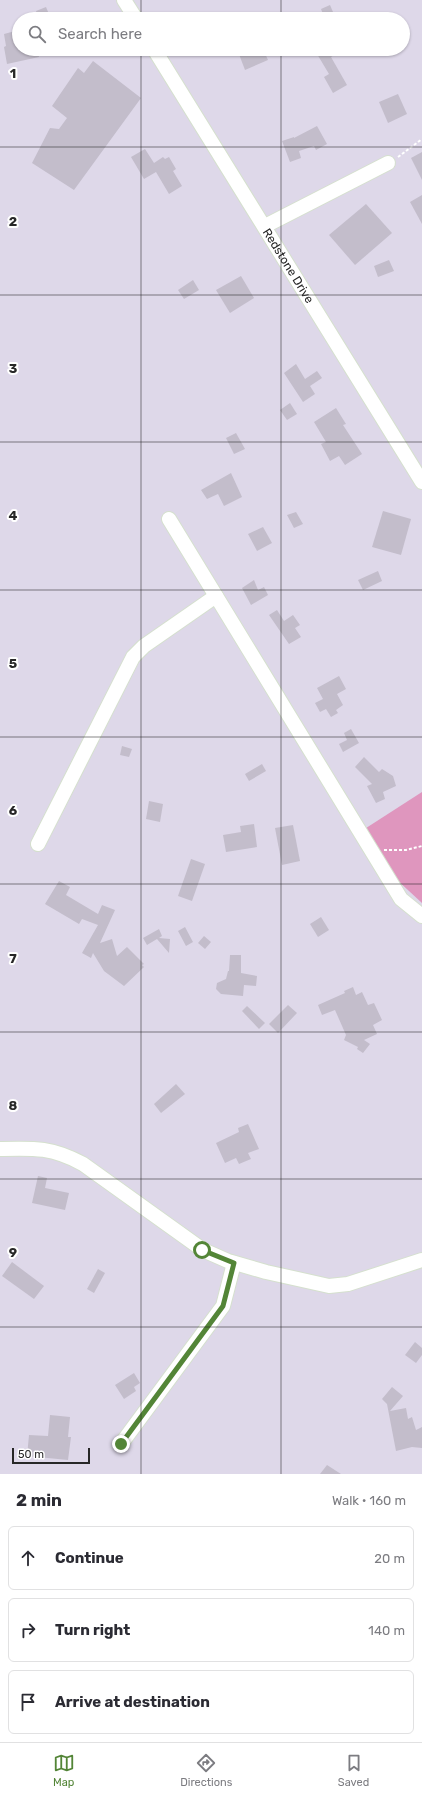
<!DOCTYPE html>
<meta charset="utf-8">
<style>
:root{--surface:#fff;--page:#f7f7f7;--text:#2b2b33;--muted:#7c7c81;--line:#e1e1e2;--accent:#538537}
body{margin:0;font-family:Rubik,sans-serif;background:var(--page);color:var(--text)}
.scale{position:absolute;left:12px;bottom:10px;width:78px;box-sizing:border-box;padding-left:4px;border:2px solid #272727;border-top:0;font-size:11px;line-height:14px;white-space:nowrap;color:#272727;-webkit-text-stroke:3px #fff;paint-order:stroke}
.stop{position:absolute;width:12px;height:12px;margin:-9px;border:3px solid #538537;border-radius:50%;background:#fff}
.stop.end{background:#538537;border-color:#fff;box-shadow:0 1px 4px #0008}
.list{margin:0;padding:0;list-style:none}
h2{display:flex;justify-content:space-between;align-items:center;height:52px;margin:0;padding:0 16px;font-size:17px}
h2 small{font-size:13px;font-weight:400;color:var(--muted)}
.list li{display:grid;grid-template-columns:26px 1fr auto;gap:12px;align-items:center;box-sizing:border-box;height:64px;margin:0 8px 8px;padding:0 8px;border:1px solid var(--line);border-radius:6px}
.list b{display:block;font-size:15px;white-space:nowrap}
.list em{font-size:13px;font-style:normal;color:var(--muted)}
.icon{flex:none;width:22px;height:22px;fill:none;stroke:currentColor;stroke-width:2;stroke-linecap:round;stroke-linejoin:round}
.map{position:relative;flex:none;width:422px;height:1474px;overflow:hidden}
.search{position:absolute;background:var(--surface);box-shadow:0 1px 3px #0004;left:12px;right:12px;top:12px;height:44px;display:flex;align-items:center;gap:10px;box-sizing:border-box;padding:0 14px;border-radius:22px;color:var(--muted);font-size:15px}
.sheet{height:268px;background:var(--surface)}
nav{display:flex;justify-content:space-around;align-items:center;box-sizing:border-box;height:56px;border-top:1px solid var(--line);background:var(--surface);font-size:11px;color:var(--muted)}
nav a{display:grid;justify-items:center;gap:2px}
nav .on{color:var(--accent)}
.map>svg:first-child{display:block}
.green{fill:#df96be}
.building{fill:#c3bdcb}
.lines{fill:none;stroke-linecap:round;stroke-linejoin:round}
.minor-casing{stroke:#d5e0ce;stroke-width:16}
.path{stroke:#fff;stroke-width:2;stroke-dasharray:3 2;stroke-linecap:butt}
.minor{stroke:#fff;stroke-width:14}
.route{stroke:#538537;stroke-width:5}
.grid{fill:none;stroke:#272727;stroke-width:1;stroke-opacity:0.55}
.labels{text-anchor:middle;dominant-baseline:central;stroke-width:4;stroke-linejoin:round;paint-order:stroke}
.street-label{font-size:12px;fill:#272727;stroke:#fff}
.grid-label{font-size:13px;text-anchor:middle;font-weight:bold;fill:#272727;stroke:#fff;stroke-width:4;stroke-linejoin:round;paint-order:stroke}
</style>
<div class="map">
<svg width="422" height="1474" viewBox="0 0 422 1474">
<rect width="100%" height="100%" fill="#ded8e9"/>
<!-- green -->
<path class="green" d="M422,792V903L396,879L363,830Z"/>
<!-- building -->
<g class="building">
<path d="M330,5L336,19H325L321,9Z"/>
<path d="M46,7L51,19H39L36,11Z"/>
<path d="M19,30V49H37L39,57L7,64L4,47L6,46L4,34Z"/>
<path d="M237,49H263L268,60L245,70Z"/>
<path d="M324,49H343L331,57L347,85L333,93L324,77L329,74L317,54Z"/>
<path d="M93,61L141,98L74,190L32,163L50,128L59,129L67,118L52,106L78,68L84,73Z"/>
<path d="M398,94L407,114L388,123L379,102Z"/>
<path d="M317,126L327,144L316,150L314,146L299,151L301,158L290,162L282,141L294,137V138Z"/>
<path d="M145,149L154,163L163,157L165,159L169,157L176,169L173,171L182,186L169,194L156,172L144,179L131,157Z"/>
<path d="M422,152V180L411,158Z"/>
<path d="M422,195V224L410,202Z"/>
<path d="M366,204L392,233L355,265L329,235Z"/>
<path d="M389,260L394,271L378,277L374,266Z"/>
<path d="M241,276L254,298L230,313L216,290Z"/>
<path d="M193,280L199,290L184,299L178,290Z"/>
<path d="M296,364L305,379L317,371L322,378L310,386L315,394L303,402L284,373Z"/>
<path d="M290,403L297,414L287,420L280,410Z"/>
<path d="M336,408L346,424L343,425L362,454L345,465L339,456L330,461L321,444L326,442L314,422Z"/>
<path d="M236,433L245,449L234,454L226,438Z"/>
<path d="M231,473L242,497L224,506L218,494L207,499L201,490Z"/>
<path d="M383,511L411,519L401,555L372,547Z"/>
<path d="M296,512L303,524L294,528L287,515Z"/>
<path d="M263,527L272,543L257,551L248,534Z"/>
<path d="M378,571L382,581L363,590L358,580Z"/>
<path d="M254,580L258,590L264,587L268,595L251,605L242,588Z"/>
<path d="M277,610L284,621L293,615L300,625L295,628L301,637L289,644L269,615Z"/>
<path d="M339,676L346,689L337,694L343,705L336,710L338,713L331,717L326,709L320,712L315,703L323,699L317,688Z"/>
<path d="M351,729L359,743L343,752L339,744L347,740L344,733Z"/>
<path d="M122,746L132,749L129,757L120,755Z"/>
<path d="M364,757L379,772L382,769L393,776L396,786L383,792L385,799L376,803L367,786L372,784L355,767Z"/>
<path d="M262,764L266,771L249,781L245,774Z"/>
<path d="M149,801L163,804L160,822L146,819Z"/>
<path d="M254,824L257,847L226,852L223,835L241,832L240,826Z"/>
<path d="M293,825L300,861L282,865L275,828Z"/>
<path d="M191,859L205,864L192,901L178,896Z"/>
<path d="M59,881L70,887L66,895L98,914L102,905L115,910L100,943L112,939L117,956L127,947L144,964L142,965L144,967L124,986L104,971L93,953L91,958L82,953L98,925L82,919L79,924L45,904Z"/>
<path d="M321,917L329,930L318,937L310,924Z"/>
<path d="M185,927L193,942L186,946L178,931Z"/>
<path d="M159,929L162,936L159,938L170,939L169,953L157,939L147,945L143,938Z"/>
<path d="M204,936L211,942L205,949L198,943Z"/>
<path d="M230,955H241V973L257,976L256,986L244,985L243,996L221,994L216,989L217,983L226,979L228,971H229Z"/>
<path d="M353,987L356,995L362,992L368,1005L374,1003L382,1020L373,1025L377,1034L364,1040L370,1044L363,1053L357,1049L358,1047L344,1040L346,1035L335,1010L322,1015L318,1005L345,993L344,991Z"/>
<path d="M288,1005L297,1013L278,1033L269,1024Z"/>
<path d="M247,1006L265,1023L259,1029L242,1011Z"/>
<path d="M176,1084L185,1094L161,1113L154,1104Z"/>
<path d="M248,1124L259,1149L248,1153L251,1159L239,1164L236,1158L225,1163L216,1143L239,1132L238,1128Z"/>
<path d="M38,1176L47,1178L45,1188L69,1193L65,1210L32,1203Z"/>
<path d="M12,1262L44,1286L34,1299L2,1276Z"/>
<path d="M98,1269L105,1273L94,1293L87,1289Z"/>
<path d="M415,1342L422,1348V1355L416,1363L405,1355Z"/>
<path d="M134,1373L140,1383L134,1387L136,1391L124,1399L115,1385Z"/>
<path d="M392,1387L403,1396L390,1411L406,1408L408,1419L412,1417L416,1430L422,1427V1448L412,1447L396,1451L387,1404L382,1399Z"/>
<path d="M50,1415L70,1417L68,1437H71L68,1460L27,1456L29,1435L48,1436Z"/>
<path d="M327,1465L341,1474H320Z"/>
</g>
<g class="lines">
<!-- minor casing -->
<g class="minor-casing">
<g id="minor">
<path d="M124,0L136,19"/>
<path id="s1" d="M154,49L422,482"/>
<path d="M265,226L388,163"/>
<path d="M169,519L401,899L422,916"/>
<path d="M38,844L133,657L144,646L216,596"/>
<path d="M0,1149C34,1148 52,1147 83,1164L203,1250L228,1261L266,1272L329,1286L348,1284L422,1260"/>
<path d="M121,1444L223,1306L234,1263"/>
</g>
</g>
<!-- path -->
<g class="path">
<path d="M398,157L422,139"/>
<path d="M384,850H406L422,846"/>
</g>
<!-- minor -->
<use href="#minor" class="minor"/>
</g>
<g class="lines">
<!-- route -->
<path class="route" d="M121,1444L223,1306L234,1263L202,1250"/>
</g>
<!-- grid -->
<path class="grid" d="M141,0V19M281,0V19M141,49V1474M281,49V1474M0,147H422M0,295H422M0,442H422M0,590H422M0,737H422M0,884H422M0,1032H422M0,1179H422M0,1327H422"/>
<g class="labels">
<!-- street labels -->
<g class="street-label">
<text stroke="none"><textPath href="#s1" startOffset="255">Redstone Drive</textPath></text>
</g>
</g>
<g class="grid-label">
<text x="13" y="78">1</text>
<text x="13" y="226">2</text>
<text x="13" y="373">3</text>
<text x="13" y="520">4</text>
<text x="13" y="668">5</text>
<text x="13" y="815">6</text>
<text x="13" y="963">7</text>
<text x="13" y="1110">8</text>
<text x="13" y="1257">9</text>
</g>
</svg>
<div class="scale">50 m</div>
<div class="stop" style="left:202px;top:1250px"></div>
<div class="stop end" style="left:121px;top:1444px"></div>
<div class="search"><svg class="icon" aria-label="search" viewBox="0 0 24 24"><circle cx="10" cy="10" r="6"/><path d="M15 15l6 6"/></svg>Search here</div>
</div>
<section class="sheet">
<h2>2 min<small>Walk · 160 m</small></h2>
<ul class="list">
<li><svg class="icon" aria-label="ahead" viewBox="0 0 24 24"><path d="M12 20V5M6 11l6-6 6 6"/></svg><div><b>Continue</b></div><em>20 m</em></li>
<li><svg class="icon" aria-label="right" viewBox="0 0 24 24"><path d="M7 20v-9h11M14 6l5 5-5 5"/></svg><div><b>Turn right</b></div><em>140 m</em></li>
<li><svg class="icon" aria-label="arrive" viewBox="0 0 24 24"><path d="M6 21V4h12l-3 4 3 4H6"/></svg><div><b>Arrive at destination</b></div></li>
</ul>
</section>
<nav>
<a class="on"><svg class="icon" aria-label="map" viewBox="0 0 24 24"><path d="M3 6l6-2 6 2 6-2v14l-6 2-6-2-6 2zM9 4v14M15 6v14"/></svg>Map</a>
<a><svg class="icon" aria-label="directions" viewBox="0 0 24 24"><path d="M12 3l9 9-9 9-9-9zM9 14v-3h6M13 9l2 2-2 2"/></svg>Directions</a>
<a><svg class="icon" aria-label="saved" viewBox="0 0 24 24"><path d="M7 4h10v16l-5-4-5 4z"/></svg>Saved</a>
</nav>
